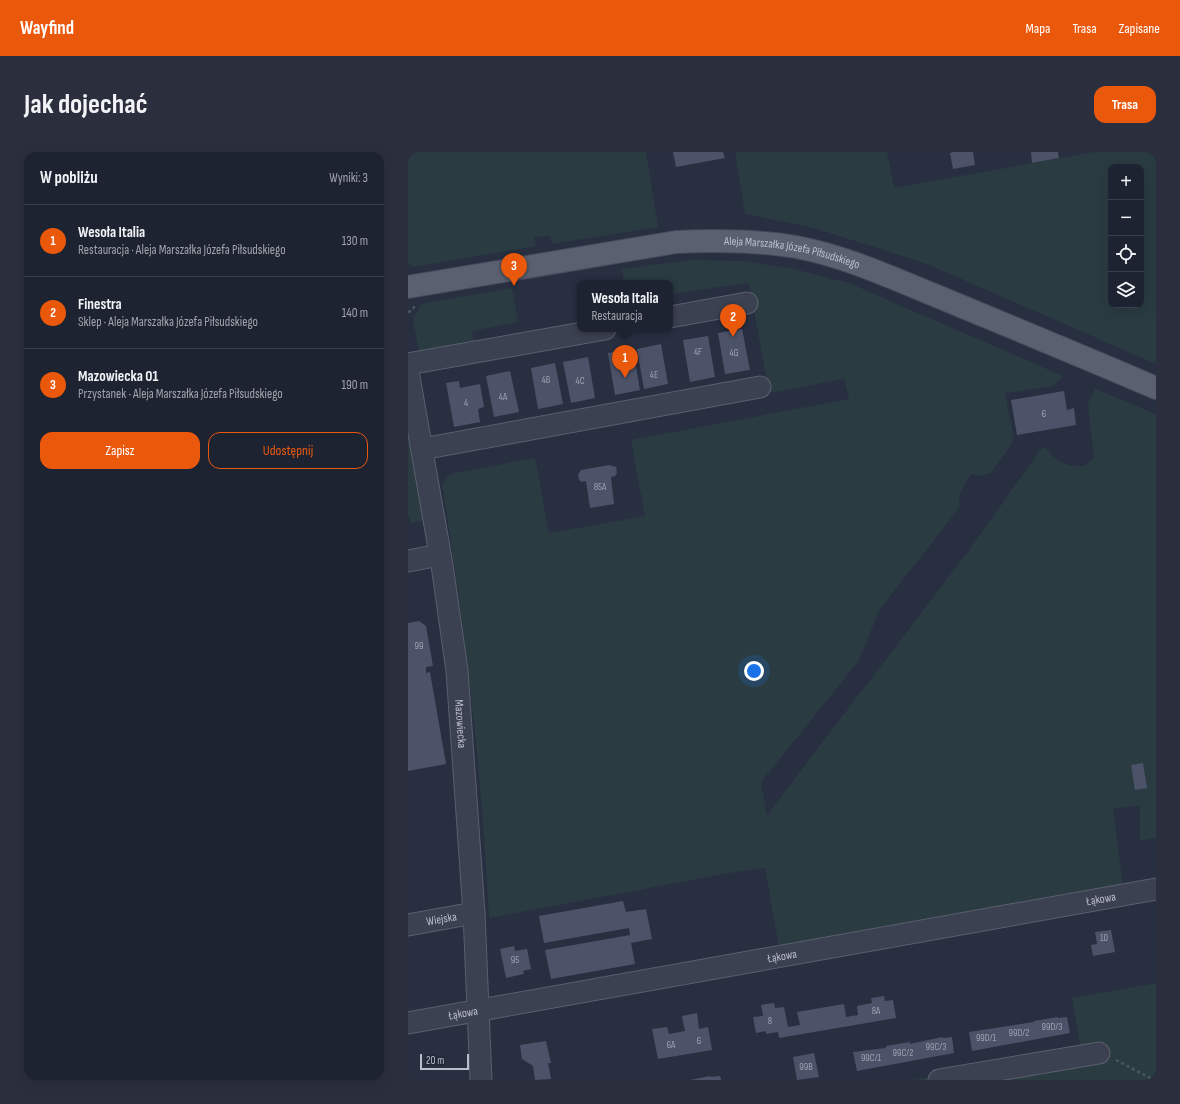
<!DOCTYPE html>
<html lang="pl">
<meta charset="utf-8">
<style>
:root{--surface:#1e2331;--page:#2b2f3d;--text:#f1f3f6;--muted:#a1a4ab;--line:#3c404d;--accent:#ea580c}
body{margin:0;font-family:"Sofia Sans Condensed",sans-serif;background:var(--page);color:var(--text)}
.controls{position:absolute;right:12px;top:12px;display:grid;overflow:hidden;border-radius:8px;box-shadow:0 4px 16px #0002}
.controls button{width:36px;height:36px;display:grid;place-items:center;padding:0;border:0;border-bottom:1px solid var(--line);background:var(--surface);color:var(--text);font:20px sans-serif}
.scale{position:absolute;left:12px;bottom:10px;width:49px;box-sizing:border-box;padding-left:4px;border:2px solid #b9bdcb;border-top:0;font-size:11px;line-height:14px;white-space:nowrap;color:#b9bdcb;-webkit-text-stroke:3px #212636;paint-order:stroke}
.you{position:absolute;left:346px;top:519px;width:14px;height:14px;margin:-10px;border:3px solid #fff;border-radius:50%;background:#1a73e8;box-shadow:0 0 0 6px #1a73e833}
.badge{display:grid;place-items:center;width:26px;height:26px;border-radius:50%;background:var(--accent);color:#fff;font-size:13px;font-weight:700}
.pin{position:absolute;translate:-50% -33px;filter:drop-shadow(0 1px 2px #0008)}
.pin::after{content:'';position:absolute;top:21px;width:14px;height:12px;background:inherit;clip-path:polygon(0 0,100% 0,50% 100%)}
.popup{position:absolute;left:169px;top:128px;width:96px;height:52px;box-sizing:border-box;display:grid;place-content:center;border-radius:8px;background:var(--surface);filter:drop-shadow(0 1px 3px #0005);font-size:13px;white-space:nowrap;color:var(--muted)}
.popup b{font-size:15px;color:var(--text)}
.popup::after{content:'';position:absolute;left:50%;top:100%;margin-left:-8px;border:8px solid transparent;border-top-color:var(--surface)}
.list{margin:0;padding:0;list-style:none}
h2{display:flex;justify-content:space-between;align-items:center;height:52px;margin:0;padding:0 16px;font-size:17px}
h2 small{font-size:13px;font-weight:400;color:var(--muted)}
.list li{display:grid;grid-template-columns:26px 1fr auto;gap:12px;align-items:center;box-sizing:border-box;height:72px;padding:0 16px;border-top:1px solid var(--line)}
.list b{display:block;font-size:15px;white-space:nowrap}
.list p{margin:0;font-size:13px;white-space:nowrap;color:var(--muted)}
.list em{font-size:13px;font-style:normal;color:var(--muted)}
.actions{display:flex;gap:8px;padding:12px 16px}
.actions a{flex:1;padding:9px 0;border:1px solid var(--accent);border-radius:12px;text-align:center;font-size:14px;color:var(--accent)}
.actions .main{background:var(--accent);color:#fff}
.icon{flex:none;width:22px;height:22px;fill:none;stroke:currentColor;stroke-width:2;stroke-linecap:round;stroke-linejoin:round}
.map{position:relative;flex:none;width:748px;height:928px;overflow:hidden;border-radius:12px}
header{display:flex;align-items:center;gap:24px;box-sizing:border-box;height:56px;padding:0 20px;background:var(--accent);color:#fff}
header strong{font-size:19px}
nav{display:flex;gap:22px;margin-inline-start:auto;font-size:14px}
.intro{display:flex;align-items:center;justify-content:space-between;box-sizing:border-box;height:96px;padding:0 24px}
h1{margin:0;font-size:28px}
.button{padding:10px 18px;border-radius:12px;background:var(--accent);color:#fff;font-size:14px;font-weight:700}
main{display:flex;gap:24px;padding:0 24px}
aside{flex:1;background:var(--surface);border-radius:12px;box-shadow:0 4px 16px #0002}
.map>svg:first-child{display:block}
.green{fill:#2a3b42;fill-rule:evenodd}
.building{fill:#4c5368}
.lines{fill:none;stroke-linecap:round;stroke-linejoin:round}
.minor-casing{stroke:#5a5f6e;stroke-width:23}
.major-casing{stroke:#464a5a;stroke-width:24}
.path{stroke:#48585f;stroke-width:2.5;stroke-dasharray:3 3;stroke-linecap:butt}
.minor{stroke:#3c4151;stroke-width:21}
.major{stroke:#5a6070;stroke-width:22}
.labels{text-anchor:middle;dominant-baseline:central;stroke-width:3;stroke-linejoin:round;paint-order:stroke}
.number-label{font-size:10px;fill:#9ea2b2}
.street-label{font-size:12px;fill:#b9bdcb;stroke:#212636}
</style>
<header>
<strong>Wayfind</strong>
<nav><a>Mapa</a><a>Trasa</a><a>Zapisane</a></nav>
</header>
<div class="intro"><h1>Jak dojechać</h1><a class="button">Trasa</a></div>
<main>
<aside>
<h2>W pobliżu<small>Wyniki: 3</small></h2>
<ul class="list">
<li><span class="badge">1</span><div><b>Wesoła Italia</b><p>Restauracja · Aleja Marszałka Józefa Piłsudskiego</p></div><em>130 m</em></li>
<li><span class="badge">2</span><div><b>Finestra</b><p>Sklep · Aleja Marszałka Józefa Piłsudskiego</p></div><em>140 m</em></li>
<li><span class="badge">3</span><div><b>Mazowiecka 01</b><p>Przystanek · Aleja Marszałka Józefa Piłsudskiego</p></div><em>190 m</em></li>
</ul>
<div class="actions"><a class="main">Zapisz</a><a>Udostępnij</a></div>
</aside>
<div class="map">
<svg width="748" height="928" viewBox="0 0 748 928">
<rect width="100%" height="100%" fill="#282f41"/>
<!-- green -->
<g class="green">
<path d="M0,0H238L250,75L144,92L142,83L126,86L128,94L5,115L0,110Z"/>
<path d="M327,0H479L486,36L686,0H748V212L519,112L406,76L337,62ZM703,15H733V153H703Z"/>
<path d="M283,108L336,109L386,117L441,131L655,224L646,234L597,241L606,288L583,321L573,324L563,322L551,343L552,355L472,457L450,510L353,630L359,663L559,401L635,294C651,310 653,314 676,314L686,306L680,252L687,237L748,262V686L732,689V653L705,657L716,741L372,801L357,716L321,721L81,766C74,621 57,477 34,332L42,322L127,306L141,381L237,364L223,288L441,247L436,227L361,241L341,131L262,142V131H216L214,117Z"/>
<path d="M104,136L110,170L64,179L66,190L11,200L5,168L13,152Z"/>
<path d="M0,264L16,368L3,371L2,365H0Z"/>
<path d="M748,831V928H504L673,899L664,846Z"/>
</g>
<!-- building -->
<g class="building">
<path d="M265,0H315L317,6L268,15Z"/>
<path d="M546,0H565L567,13L545,17L542,1Z"/>
<path d="M623,0H650L651,6L624,11Z"/>
<path d="M334,177L342,218L317,222L310,181Z"/>
<path d="M300,184L307,225L282,230L275,188Z"/>
<path d="M253,192L260,232L236,237L229,197Z"/>
<path d="M225,197L232,238L207,243L200,201Z"/>
<path d="M180,205L187,246L163,251L155,210Z"/>
<path d="M147,211L155,252L130,257L123,216Z"/>
<path d="M102,219L111,260L86,265L78,224Z"/>
<path d="M51,229L52,236L72,232L76,255L70,257L72,270L46,275L38,231Z"/>
<path d="M656,239L659,258L666,256L668,273L609,283L603,248Z"/>
<path d="M201,313L208,315L209,321L207,324L203,325L206,352L182,356L178,329L174,330L171,328L170,323L173,318Z"/>
<path d="M11,469L18,474L25,514L18,515V521L22,520L38,612L0,619V471Z"/>
<path d="M735,611L739,636L727,638L723,613Z"/>
<path d="M215,749L218,760L238,757L244,787L223,791L227,812L143,827L137,798L222,783L221,776L136,791L131,764Z"/>
<path d="M703,778L707,800L685,804L683,793L689,792L687,780Z"/>
<path d="M106,794L107,799L119,797L123,817L115,819L116,822L98,826L92,797Z"/>
<path d="M476,844L477,849L485,848L488,866L371,886L370,880L358,882V879L348,881L345,865L355,864L353,853L366,851L367,856L376,855L380,875L392,873L389,860L436,852L438,865L450,863L449,854L464,851L463,846Z"/>
<path d="M289,861L291,877L300,875L304,898L250,907L244,877L259,875L261,882L277,879L274,864Z"/>
<path d="M650,865V866L659,865L662,881L564,899L561,880L626,870V869Z"/>
<path d="M534,885L535,886L544,885L546,901L449,919L445,900L478,896V894L502,890V892Z"/>
<path d="M138,889L143,911H140L143,927L127,928L125,914L114,907L112,893Z"/>
<path d="M406,901L411,925L389,928L385,905Z"/>
<path d="M302,924L303,925L312,924L313,928H282Z"/>
</g>
<g class="lines">
<!-- minor casing -->
<g class="minor-casing">
<g id="minor">
<path d="M262,165L339,151"/>
<path d="M0,212L197,177"/>
<path id="s1" d="M0,219L34,413L49,519L66,761L73,928"/>
<path d="M14,297L352,235"/>
<path d="M0,409L32,403"/>
<path id="s2" d="M0,773L66,761"/>
<path id="s3" d="M0,871L748,737"/>
<path d="M531,928L691,901"/>
</g>
</g>
<!-- major casing -->
<g class="major-casing">
<g id="major">
<path id="s4" d="M0,135L268,90C309,88 347,88 388,95C437,104 484,126 531,145C603,175 676,205 748,236"/>
</g>
</g>
<!-- path -->
<g class="path">
<path d="M0,160L3,159L8,153"/>
<path d="M708,908L746,928"/>
</g>
<!-- minor -->
<use href="#minor" class="minor"/>
<!-- major -->
<use href="#major" class="major"/>
</g>
<g class="labels">
<!-- number labels -->
<g class="number-label">
<text x="290" y="200">4F</text>
<text x="326" y="201">4G</text>
<text x="246" y="223">4E</text>
<text x="138" y="228">4B</text>
<text x="172" y="229">4C</text>
<text x="95" y="245">4A</text>
<text x="58" y="251">4</text>
<text x="636" y="262">6</text>
<text x="192" y="335">85A</text>
<text x="11" y="494">99</text>
<text x="696" y="786">10</text>
<text x="107" y="808">95</text>
<text x="468" y="859">8A</text>
<text x="362" y="869">8</text>
<text x="644" y="875">99D/3</text>
<text x="611" y="881">99D/2</text>
<text x="578" y="886">99D/1</text>
<text x="291" y="889">6</text>
<text x="263" y="893">6A</text>
<text x="528" y="895">99C/3</text>
<text x="495" y="901">99C/2</text>
<text x="463" y="906">99C/1</text>
<text x="398" y="915">99B</text>
</g>
<!-- street labels -->
<g class="street-label">
<text stroke="none"><textPath href="#s4" startOffset="389">Aleja Marszałka Józefa Piłsudskiego</textPath></text>
<text stroke="none"><textPath href="#s1" startOffset="357">Mazowiecka</textPath></text>
<text stroke="none"><textPath href="#s3" startOffset="704">Łąkowa</textPath></text>
<text stroke="none"><textPath href="#s2" startOffset="34">Wiejska</textPath></text>
<text stroke="none"><textPath href="#s3" startOffset="380">Łąkowa</textPath></text>
<text stroke="none"><textPath href="#s3" startOffset="56">Łąkowa</textPath></text>
</g>
</g>
</svg>
<div class="controls">
<button>+</button>
<button>−</button>
<button><svg class="icon" aria-label="locate" viewBox="0 0 24 24"><circle cx="12" cy="12" r="6"/><path d="M12 2v4M12 18v4M2 12h4M18 12h4"/></svg></button>
<button><svg class="icon" aria-label="layers" viewBox="0 0 24 24"><path d="M12 4l9 5-9 5-9-5zM3 14l9 5 9-5"/></svg></button>
</div>
<div class="scale">20 m</div>
<div class="you"></div>
<div class="pin badge" style="left:217px;top:226px">1</div>
<div class="popup"><b>Wesoła Italia</b>Restauracja</div>
<div class="pin badge" style="left:325px;top:185px">2</div>
<div class="pin badge" style="left:106px;top:134px">3</div>
</div>
</main>
